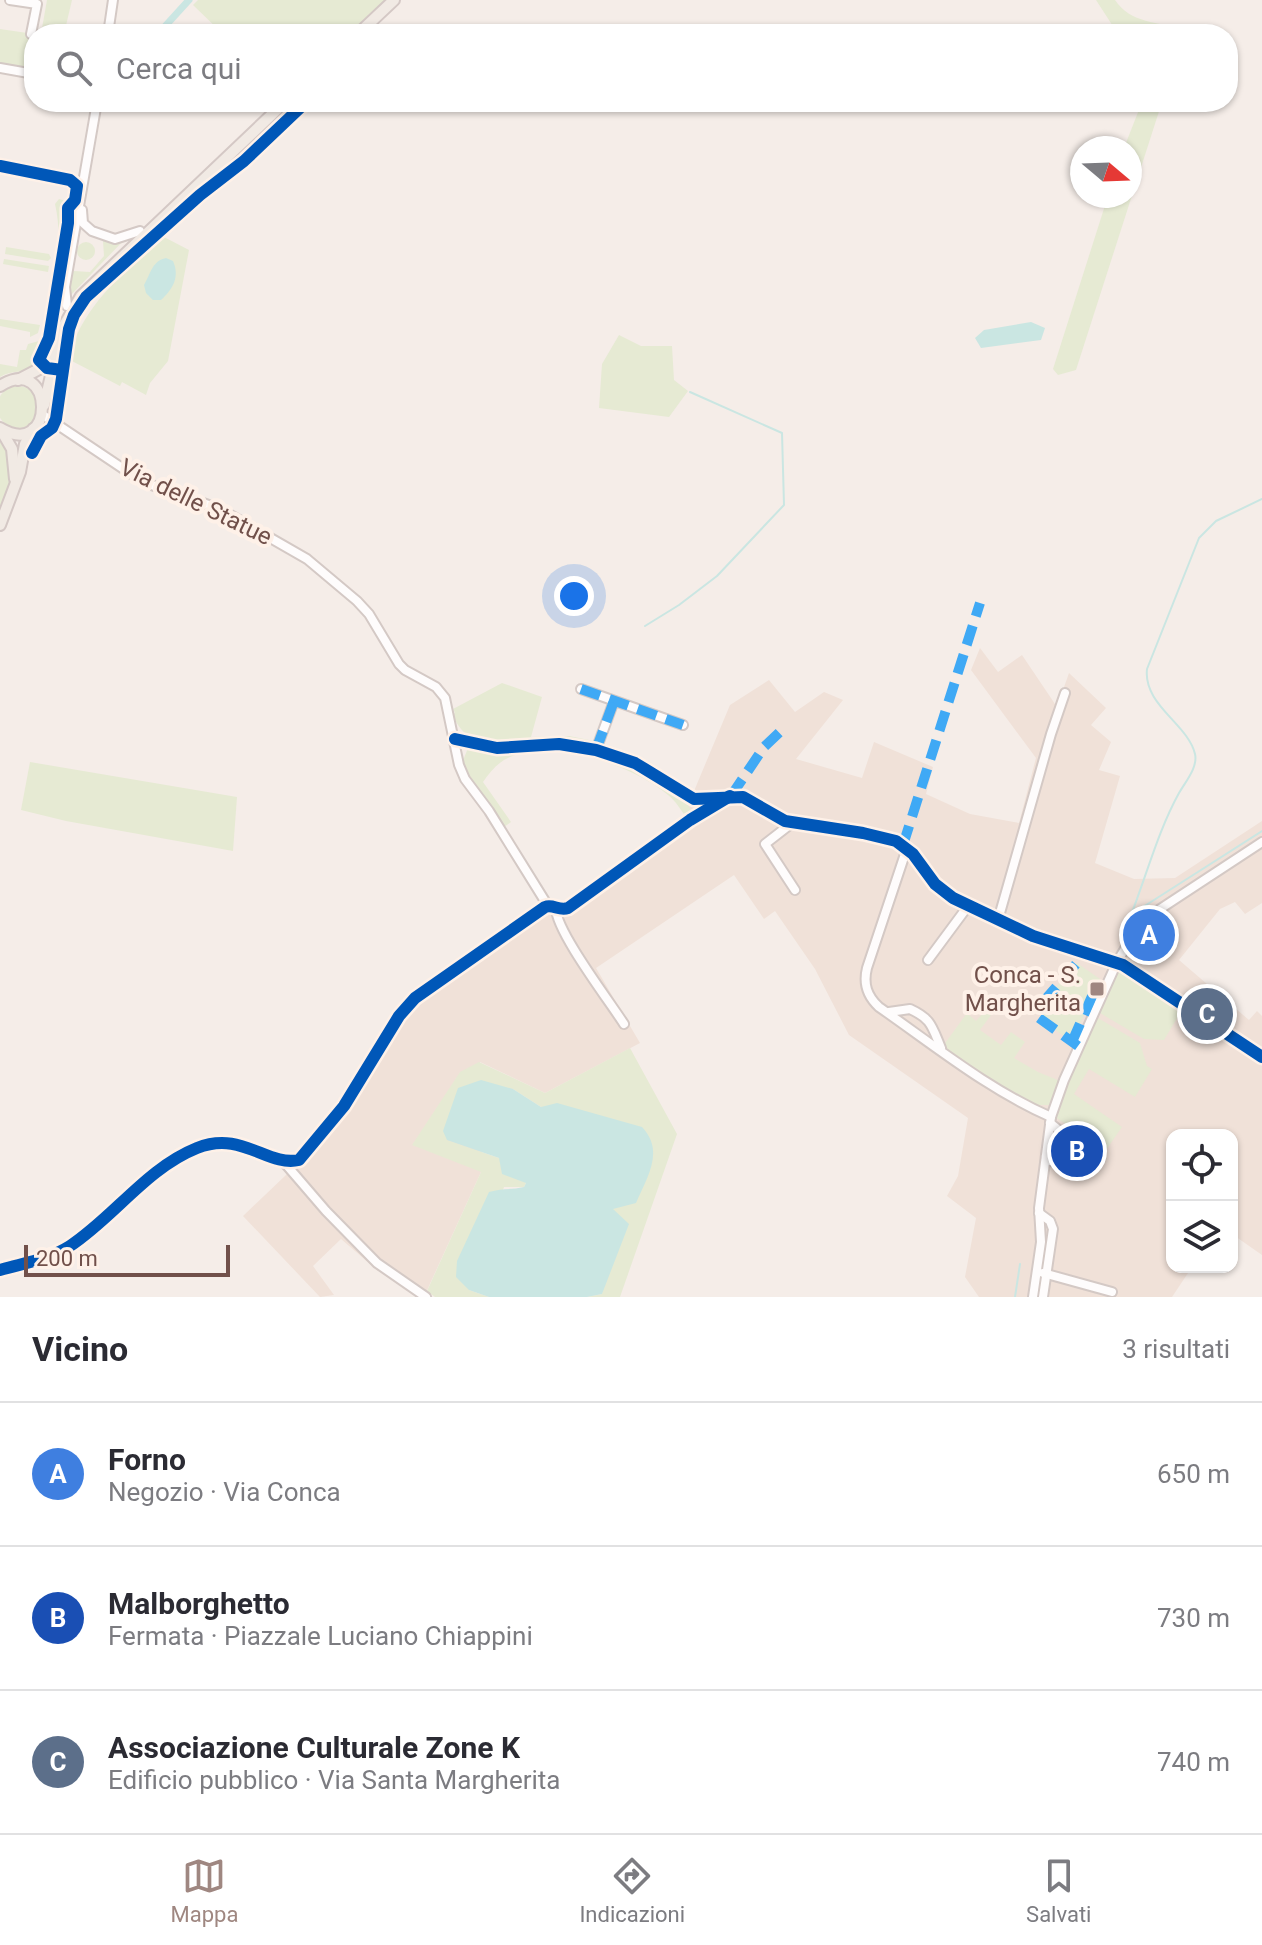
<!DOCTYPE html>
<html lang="it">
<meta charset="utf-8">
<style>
:root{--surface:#fff;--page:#f2f2f3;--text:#2b2b33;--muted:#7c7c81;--line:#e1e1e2;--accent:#9f8781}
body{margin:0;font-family:Roboto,sans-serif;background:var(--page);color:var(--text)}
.controls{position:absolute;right:24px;bottom:24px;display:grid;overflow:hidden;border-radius:16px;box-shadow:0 2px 6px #0004}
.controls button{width:72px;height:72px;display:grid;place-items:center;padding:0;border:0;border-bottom:2px solid var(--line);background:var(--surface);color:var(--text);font:40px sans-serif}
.compass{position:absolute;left:1070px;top:136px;width:72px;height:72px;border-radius:50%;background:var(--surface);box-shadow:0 2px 6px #0004;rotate:109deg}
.scale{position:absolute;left:24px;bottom:20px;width:206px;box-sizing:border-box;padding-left:8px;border:4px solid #71504a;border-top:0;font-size:22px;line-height:28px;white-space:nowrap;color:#71504a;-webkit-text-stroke:6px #fef1e8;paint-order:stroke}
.you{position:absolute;left:574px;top:596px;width:28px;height:28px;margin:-20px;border:6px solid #fff;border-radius:50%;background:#1a73e8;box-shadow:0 0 0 12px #1a73e833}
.badge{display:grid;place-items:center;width:52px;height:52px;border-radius:50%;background:var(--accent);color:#fff;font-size:26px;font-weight:700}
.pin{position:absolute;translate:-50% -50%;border:4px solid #fff;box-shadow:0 2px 8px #0006}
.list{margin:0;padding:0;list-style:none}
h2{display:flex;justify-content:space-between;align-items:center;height:104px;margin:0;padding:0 32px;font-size:34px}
h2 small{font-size:26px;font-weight:400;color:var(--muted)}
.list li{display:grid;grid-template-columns:52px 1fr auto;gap:24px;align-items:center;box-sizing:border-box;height:144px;padding:0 32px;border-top:2px solid var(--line)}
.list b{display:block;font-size:30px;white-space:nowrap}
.list p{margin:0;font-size:26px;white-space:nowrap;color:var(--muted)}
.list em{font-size:26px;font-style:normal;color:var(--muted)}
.icon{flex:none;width:44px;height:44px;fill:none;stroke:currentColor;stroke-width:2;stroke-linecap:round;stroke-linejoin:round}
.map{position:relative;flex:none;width:1262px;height:1297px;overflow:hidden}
.search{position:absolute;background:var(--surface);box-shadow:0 2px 6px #0004;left:24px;right:24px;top:24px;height:88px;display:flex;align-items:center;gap:20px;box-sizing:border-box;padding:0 28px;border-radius:32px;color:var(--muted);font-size:30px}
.sheet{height:536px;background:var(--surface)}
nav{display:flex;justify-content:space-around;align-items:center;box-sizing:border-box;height:112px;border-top:2px solid var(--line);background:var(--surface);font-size:22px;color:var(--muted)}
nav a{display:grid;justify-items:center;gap:4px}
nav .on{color:var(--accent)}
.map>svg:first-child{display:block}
.residential{fill:#f0e1d8}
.green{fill:#e6ead3}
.water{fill:#cae6e2}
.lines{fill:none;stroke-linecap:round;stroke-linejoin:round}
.stream{stroke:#cae6e2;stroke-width:2}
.canal{stroke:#cae6e2;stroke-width:7}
.minor-casing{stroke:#d4c9c5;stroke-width:12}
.major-casing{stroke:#d4c8c5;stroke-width:14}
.minor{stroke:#fefcfc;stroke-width:8}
.major{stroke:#f1eae4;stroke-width:10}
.quiet{stroke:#3fa9f5;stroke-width:10;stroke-dasharray:20 10;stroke-linecap:butt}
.cycleway-casing{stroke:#fef1e8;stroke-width:17}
.cycleway{stroke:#0057b8;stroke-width:12}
.poi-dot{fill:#9f8781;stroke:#fef1e8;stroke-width:3}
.labels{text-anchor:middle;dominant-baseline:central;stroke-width:8;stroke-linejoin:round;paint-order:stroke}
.street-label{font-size:24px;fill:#71504a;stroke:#fef1e8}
.poi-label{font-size:24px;fill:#71504a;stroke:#fef1e8;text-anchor:end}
</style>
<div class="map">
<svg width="1262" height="1297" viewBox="0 0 1262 1297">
<rect width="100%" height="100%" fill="#f5ede8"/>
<!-- residential -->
<path class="residential" d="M980,648L998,672L1022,655L1057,707L1069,673L1106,708L1091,725L1111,742L1099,770L1120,776L1095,863L1134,879L1175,878L1262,821V903L1245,914L1235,902L1220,909L1179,960L1249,1020L1257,1011L1262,1016V1255L1232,1234V1135H1172V1267H1192L1172,1297H979L965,1277L976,1218L947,1196L958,1176L968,1118L849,1035L815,969L775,911L764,919L734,875L596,968L640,1043L545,1093L480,1062L481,1172L424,1297H417L377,1270L341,1239L313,1266L334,1295L320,1297L243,1216L286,1175L320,1129L371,1053L396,1007L542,901L554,917L684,815L730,705L769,680L795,712L824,692L843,700L796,759L862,778L874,742L933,767L926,794L970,814L1019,823L1036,758L971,670Z"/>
<!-- green -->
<g class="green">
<path d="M47,0H72L64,34H41Z"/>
<path d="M198,0H388L351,34H223L193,5Z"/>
<path d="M1096,0H1115C1130,23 1159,23 1184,28L1182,34H1118Z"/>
<path d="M0,29L34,34V72L0,66Z"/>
<path d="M1142,102H1162L1076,370L1058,375L1053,369L1108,196H1130V148H1124Z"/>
<path d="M285,108L291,114L232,167L227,162Z"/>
<path d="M59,199L66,201L67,217L47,340L36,360L39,365C27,374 13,369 0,377V364L17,367L20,350H26L28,344L39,341L44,331C52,290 65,247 55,204Z"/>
<path d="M164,237L189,250L168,361L150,383L146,395L122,382L120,386L68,359C84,303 122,275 164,237Z"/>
<path d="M125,239L68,298L71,274L74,271L90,272L104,256L103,241Z"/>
<circle cx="86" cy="251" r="9"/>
<path d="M6,247L49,254L51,258L48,261L5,254Z"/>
<path d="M4,259L49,266L48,272L3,264Z"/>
<path d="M0,319L40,325L38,333L30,337V332L0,326Z"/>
<path d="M619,335L641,346H672L674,380L688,391L669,417L599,408L602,364Z"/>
<circle cx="18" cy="407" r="21"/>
<path d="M0,442C20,464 8,492 0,516Z"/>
<path d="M502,683L542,697L531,737L569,736L594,741L593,745C578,742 563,740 548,740C510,741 471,758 452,714L455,713L453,709Z"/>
<path d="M601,743L650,762L688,789L701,795L689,792L630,757L600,747Z"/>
<path d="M468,748L493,753L565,748L595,753L648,774L686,800L691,811L688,819C681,811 676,801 668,795C633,765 554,739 510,757C498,762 490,772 483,782L511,822L504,827L469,780L462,763Z"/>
<path d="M30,762L237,797L233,851L66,821L21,810Z"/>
<path d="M1077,963L1100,979L1072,1042L1039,1018L1048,1007L1043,1002Z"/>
<path d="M1120,968L1182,1010L1164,1040L1144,1039L1100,1013Z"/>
<path d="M993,1002L1000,1003L980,1030L1001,1045L1011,1032L1025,1042L1014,1058L1038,1072L1060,1081L1049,1105H1038L1023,1101L943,1046L967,1013L976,1021Z"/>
<path d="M1098,1018L1140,1043L1147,1066L1152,1069L1135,1097L1089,1069L1074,1094L1122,1127L1106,1150L1055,1117L1071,1074Z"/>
<path d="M630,1048L677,1134L620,1297H587L602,1294L612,1209L541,1107L513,1089L447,1140L499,1158L526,1183L524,1187H504L469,1290L489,1297H435L427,1291L481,1172L412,1145L460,1072L479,1062L545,1093Z"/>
</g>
<!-- water -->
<g class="water">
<path d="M166,258L173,261C180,277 173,289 161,300H153L146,293L144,285C151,273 152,261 166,258Z"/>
<path d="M1031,322L1045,328L1041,340L981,348L975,338L984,330Z"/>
<path d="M481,1080L513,1089L541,1107L557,1103L642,1127C665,1151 647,1177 636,1203L613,1209L629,1224L602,1294L587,1297H489L469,1290L456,1277L457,1261L489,1192C502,1188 512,1190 524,1187L526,1183L502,1174L499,1158L447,1140L443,1131L458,1088Z"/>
</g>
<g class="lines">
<!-- stream -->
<g class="stream">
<path d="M645,626L679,605L717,576L784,505L782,433L690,392"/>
<path d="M1132,914L1262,831"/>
<path d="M1131,915C1147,874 1158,831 1179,793C1186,781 1198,767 1195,754C1188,724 1143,705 1147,669L1199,538L1216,521L1262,499"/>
<path d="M1015,1297L1020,1264"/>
</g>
<!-- canal -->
<path class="canal" d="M158,34L189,0"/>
<!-- minor casing -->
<g class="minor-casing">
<g id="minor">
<path d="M10,0L37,4L31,34"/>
<path d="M108,34L113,0"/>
<path d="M0,68L34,74"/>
<path d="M82,210L83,223L92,231L115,239L140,231"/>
<path d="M67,306L65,287L97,102"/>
<path d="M43,415L143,482L220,509L307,559L357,601L369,614L399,664L405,670L436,687L445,698L459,765L465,779L489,811L548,906"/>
<path d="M581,689L683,725"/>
<path d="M455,739L497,748L559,744L596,750L635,763L694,799L743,797L785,821L863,833L896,841L913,854L935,884L953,898L1033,936L1123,965L1262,1057"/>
<path d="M596,750L614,701"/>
<path d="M792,823L765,844L795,890"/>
<path d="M907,848L867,968C863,984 867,996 879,1007C935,1046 989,1090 1051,1117"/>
<path d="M556,908C555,930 610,1002 624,1024"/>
<path d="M998,920L1051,734L1065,693"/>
<path d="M928,960L968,906"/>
<path d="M889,1012L910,1009C932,1019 932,1027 941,1048"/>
<path d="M1046,1156L1050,1161L1059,1162C1078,1147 1066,1135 1050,1123"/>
<path d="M283,1161L326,1211L377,1263L426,1297"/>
<path d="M1039,1213L1050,1221L1053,1229L1043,1297"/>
<path d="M0,1270C24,1263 48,1260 70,1246C114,1217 147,1168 197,1148C242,1130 267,1167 299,1160L344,1106L399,1016L415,998L545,907C553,904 559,911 568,908L690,820L730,796"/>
<path d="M1043,1273L1112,1292"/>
<path d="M1033,1297L1041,1242L1039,1208L1051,1117L1064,1080L1117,962L1135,932L1154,913L1262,842"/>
</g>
</g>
<!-- major casing -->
<g class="major-casing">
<g id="major">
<path d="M358,34L394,0"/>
<path d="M18,380L41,368L53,343"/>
<path d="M0,386C55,351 57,462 0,428"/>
<path d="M44,405L62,329L81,296L285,102"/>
<path d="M1,430L12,449L15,479"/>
<path d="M0,525L20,472L25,444L33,429"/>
</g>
</g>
<!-- minor -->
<use href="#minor" class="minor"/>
<!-- major -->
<use href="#major" class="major"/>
<!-- quiet -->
<g class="quiet">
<path d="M581,689L683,725"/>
<path d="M596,750L614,701"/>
<path d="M731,796L764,747L785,727"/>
<path d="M903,845L980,603"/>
<path d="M1043,1002L1077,963"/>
<path d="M1039,1018L1078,1046"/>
<path d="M1072,1042L1096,987"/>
</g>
<!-- cycleway casing -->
<g class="cycleway-casing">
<g id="cycleway">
<path d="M0,166L70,180L77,186L75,200L68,208V223L49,338L39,360L47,368L62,370"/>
<path d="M32,453L41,436L52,428L56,419L69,329L74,315L86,297L200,195L244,161L303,105L312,102"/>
<path d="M455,739L497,748L559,744L596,750L635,763L694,799L743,797L785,821L863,833L896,841L913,854L935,884L953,898L1033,936L1123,965L1262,1057"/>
<path d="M0,1270C24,1263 48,1260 70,1246C114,1217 147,1168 197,1148C242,1130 267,1167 299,1160L344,1106L399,1016L415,998L545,907C553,904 559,911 568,908L690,820L730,796"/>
</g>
</g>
<!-- cycleway -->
<use href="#cycleway" class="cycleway"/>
</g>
<!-- markers -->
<rect class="poi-dot" x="1089" y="981" width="16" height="16" rx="4"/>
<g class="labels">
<!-- street labels -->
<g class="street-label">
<text transform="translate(196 502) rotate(26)">Via delle Statue</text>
</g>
<!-- poi labels -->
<g class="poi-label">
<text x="1081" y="975">Conca - S.<tspan x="1081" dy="28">Margherita</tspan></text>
</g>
</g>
</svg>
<div class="controls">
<button><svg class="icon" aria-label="locate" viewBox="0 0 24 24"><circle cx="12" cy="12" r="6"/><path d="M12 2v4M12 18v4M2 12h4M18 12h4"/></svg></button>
<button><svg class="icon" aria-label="layers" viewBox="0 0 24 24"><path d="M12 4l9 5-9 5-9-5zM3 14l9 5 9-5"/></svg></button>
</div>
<svg class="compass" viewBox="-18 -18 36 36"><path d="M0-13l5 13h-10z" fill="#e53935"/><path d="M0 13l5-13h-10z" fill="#7c7c81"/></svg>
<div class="scale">200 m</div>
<div class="you"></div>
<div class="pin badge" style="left:1149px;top:935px;background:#3f7fe0">A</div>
<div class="pin badge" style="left:1077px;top:1151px;background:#1a4fb4">B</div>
<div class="pin badge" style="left:1207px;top:1014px;background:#5c6f8a">C</div>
<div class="search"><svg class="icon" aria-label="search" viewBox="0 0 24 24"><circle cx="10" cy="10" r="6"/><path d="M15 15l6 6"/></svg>Cerca qui</div>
</div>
<section class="sheet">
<h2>Vicino<small>3 risultati</small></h2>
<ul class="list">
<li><span class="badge" style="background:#3f7fe0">A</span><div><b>Forno</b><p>Negozio · Via Conca</p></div><em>650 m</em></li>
<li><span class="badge" style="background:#1a4fb4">B</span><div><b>Malborghetto</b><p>Fermata · Piazzale Luciano Chiappini</p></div><em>730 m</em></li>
<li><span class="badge" style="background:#5c6f8a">C</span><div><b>Associazione Culturale Zone K</b><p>Edificio pubblico · Via Santa Margherita</p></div><em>740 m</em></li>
</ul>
</section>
<nav>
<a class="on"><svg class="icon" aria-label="map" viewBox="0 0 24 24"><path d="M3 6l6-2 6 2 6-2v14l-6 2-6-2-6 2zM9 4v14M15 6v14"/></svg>Mappa</a>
<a><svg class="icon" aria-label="directions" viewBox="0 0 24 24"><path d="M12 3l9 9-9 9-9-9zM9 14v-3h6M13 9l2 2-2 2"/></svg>Indicazioni</a>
<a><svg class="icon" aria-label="saved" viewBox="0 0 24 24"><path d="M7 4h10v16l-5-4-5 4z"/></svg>Salvati</a>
</nav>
